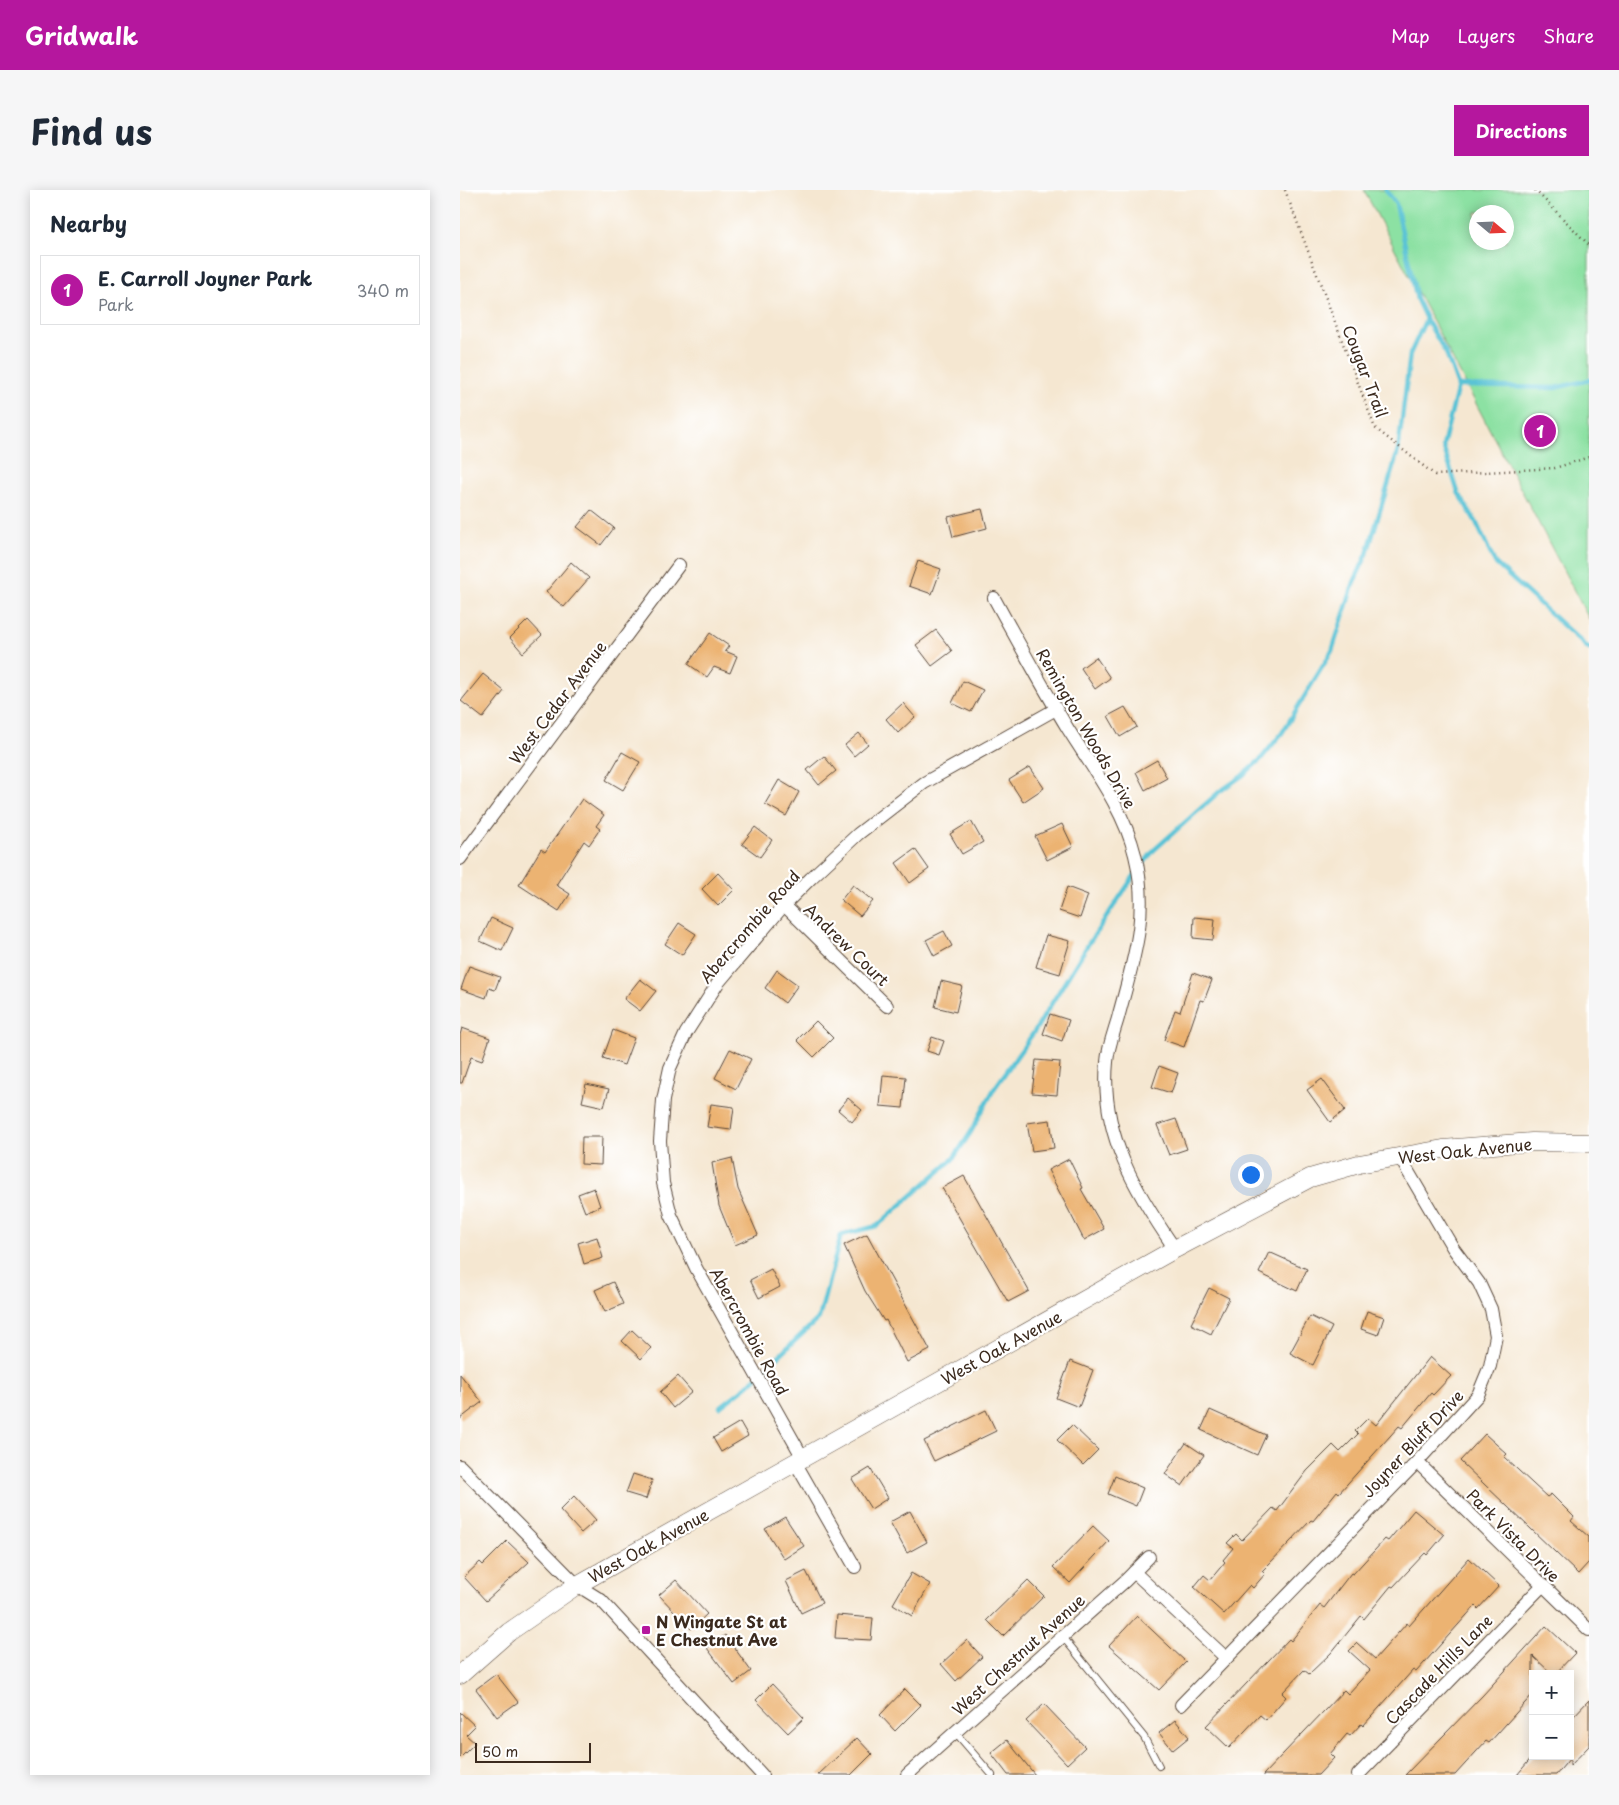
<!DOCTYPE html>
<meta charset="utf-8">
<style>
:root{--surface:#fff;--page:#f6f6f7;--text:#1f2937;--muted:#747a83;--line:#e0e1e3;--accent:#b5179e}
body{margin:0;font-family:"Playpen Sans",sans-serif;background:var(--page);color:var(--text)}
.controls{position:absolute;right:15px;bottom:15px;display:grid;overflow:hidden;border-radius:0px;box-shadow:0 2px 12px #0003}
.controls button{width:45px;height:45px;display:grid;place-items:center;padding:0;border:0;border-bottom:1px solid var(--line);background:var(--surface);color:var(--text);font:25px sans-serif}
.compass{position:absolute;left:1009px;top:15px;width:45px;height:45px;border-radius:50%;background:var(--surface);box-shadow:0 2px 12px #0003;rotate:109deg}
.scale{position:absolute;left:15px;bottom:12px;width:116px;box-sizing:border-box;padding-left:5px;border:2px solid #3b2a1e;border-top:0;font-size:14px;line-height:18px;white-space:nowrap;color:#3b2a1e;-webkit-text-stroke:4px #fff;paint-order:stroke}
.you{position:absolute;left:790px;top:984px;width:18px;height:18px;margin:-12px;border:4px solid #fff;border-radius:50%;background:#1a73e8;box-shadow:0 0 0 8px #1a73e833}
.badge{display:grid;place-items:center;width:32px;height:32px;border-radius:50%;background:var(--accent);color:#fff;font-size:16px;font-weight:700}
.pin{position:absolute;translate:-50% -50%;border:2px solid #fff;box-shadow:0 1px 5px #0006}
.list{margin:0;padding:0;list-style:none}
h2{display:flex;justify-content:space-between;align-items:center;height:65px;margin:0;padding:0 20px;font-size:21px}
h2 small{font-size:16px;font-weight:400;color:var(--muted)}
.list li{display:grid;grid-template-columns:32px 1fr auto;gap:15px;align-items:center;box-sizing:border-box;height:70px;margin:0 10px 10px;padding:0 10px;border:1px solid var(--line);border-radius:0px}
.list b{display:block;font-size:19px;white-space:nowrap}
.list p{margin:0;font-size:16px;white-space:nowrap;color:var(--muted)}
.list em{font-size:16px;font-style:normal;color:var(--muted)}
.map{position:relative;flex:none;width:1129px;height:1585px;overflow:hidden;border-radius:0px}
header{display:flex;align-items:center;gap:30px;box-sizing:border-box;height:70px;padding:0 25px;background:var(--accent);color:#fff}
header strong{font-size:24px}
nav{display:flex;gap:28px;margin-inline-start:auto;font-size:18px}
.intro{display:flex;align-items:center;justify-content:space-between;box-sizing:border-box;height:120px;padding:0 30px}
h1{margin:0;font-size:35px}
.button{padding:12px 22px;border-radius:0px;background:var(--accent);color:#fff;font-size:18px;font-weight:700}
main{display:flex;gap:30px;padding:0 30px}
aside{flex:1;background:var(--surface);border-radius:0px;box-shadow:0 2px 12px #0003}
.map>svg:first-child{display:block}
.green{fill:#8ce1a3;stroke:#648660;fill-rule:evenodd}
.lines{fill:none;stroke-linecap:round;stroke-linejoin:round}
.stream{stroke:#5ac3d6;stroke-width:4.5}
.building{fill:#ecb372}
.lane-casing{stroke:#574639;stroke-width:8}
.street-casing{stroke:#574639;stroke-width:14}
.secondary-casing{stroke:#574639;stroke-width:19}
.path{stroke:#574639;stroke-width:2.5;stroke-dasharray:1 4;stroke-linecap:butt}
.lane{stroke:#fff;stroke-width:6}
.street{stroke:#fff;stroke-width:12}
.secondary{stroke:#fff;stroke-width:18}
.poi-dot{fill:#b5179e;stroke:#fff;stroke-width:2}
.labels{text-anchor:middle;dominant-baseline:central;stroke-width:4.5;stroke-linejoin:round;paint-order:stroke}
.street-label{font-size:16px;fill:#3b2a1e;stroke:#fff}
.poi-label{font-size:16px;font-weight:bold;fill:#3b2a1e;stroke:#fff;text-anchor:start}
</style>
<header>
<strong>Gridwalk</strong>
<nav><a>Map</a><a>Layers</a><a>Share</a></nav>
</header>
<div class="intro"><h1>Find us</h1><a class="button">Directions</a></div>
<main>
<aside>
<h2>Nearby<small></small></h2>
<ul class="list">
<li><span class="badge">1</span><div><b>E. Carroll Joyner Park</b><p>Park</p></div><em>340 m</em></li>
</ul>
</aside>
<div class="map">
<svg width="1129" height="1585" viewBox="0 0 1129 1585">
<rect width="100%" height="100%" fill="#fff"/>
<filter id="ink" filterUnits="userSpaceOnUse"><feTurbulence type="fractalNoise" baseFrequency=".02" numOctaves="2"/><feDisplacementMap in="SourceGraphic" scale="10" xChannelSelector="R" yChannelSelector="G"/><feConvolveMatrix kernelMatrix="1 2 1 2 8 2 1 2 1" color-interpolation-filters="sRGB"/></filter>
<filter id="wash" filterUnits="userSpaceOnUse"><feTurbulence type="fractalNoise" baseFrequency=".0096" numOctaves="4" result="noise"/><feDisplacementMap in="SourceGraphic" scale="20" xChannelSelector="R" yChannelSelector="G"/><feGaussianBlur stdDeviation="1.12" result="paint"/><feColorMatrix in="noise" values="0 0 0 0 0 0 0 0 0 0 0 0 0 0 0 0 0 1.4 0 .05"/><feComposite in="paint" operator="in"/></filter>
<g filter="url(#wash)">
<rect width="100%" height="100%" fill="#f5e7d1"/>
<!-- green -->
<path class="green" d="M904,0H1129V429ZM1016,22H1046V52H1016Z"/>
<g class="lines">
<!-- stream -->
<g class="stream">
<path d="M926,0L936,14L957,110L966,129L986,163L998,196L983,256L998,302L1016,332L1035,373L1129,459"/>
<path d="M998,196L1095,198L1129,190"/>
<path d="M681,677L694,660L759,602L782,586L800,570L822,543L872,461L894,392L907,364L938,261L950,164L966,129"/>
<path d="M260,1217L287,1196L359,1128L381,1045L417,1036L493,969L511,942L534,899L574,842L629,753L676,683"/>
</g>
</g>
<g id="blocks">
<!-- building -->
<g class="building">
<path d="M522,319L527,338L493,347L488,327Z"/>
<path d="M131,320L154,338L141,355L117,337Z"/>
<path d="M458,371L481,379L472,404L449,396Z"/>
<path d="M111,372L129,388L104,417L86,402Z"/>
<path d="M68,430L82,445L63,463L50,448Z"/>
<path d="M476,440L492,461L472,476L456,455Z"/>
<path d="M250,443L269,456L265,461L277,466L270,483L254,477L247,487L228,474Z"/>
<path d="M636,467L650,488L635,499L621,478Z"/>
<path d="M23,484L44,501L23,528L1,511Z"/>
<path d="M503,491L523,500L511,522L492,513Z"/>
<path d="M443,513L455,527L438,543L426,529Z"/>
<path d="M665,517L677,537L660,547L648,526Z"/>
<path d="M399,543L408,554L394,566L385,555Z"/>
<path d="M162,562L180,572L163,600L146,590Z"/>
<path d="M364,566L376,581L359,595L347,580Z"/>
<path d="M697,570L707,588L685,600L676,582Z"/>
<path d="M570,577L584,598L563,612L549,590Z"/>
<path d="M319,590L339,602L326,626L305,614Z"/>
<path d="M122,609L144,625L136,636L140,639L129,655L124,651L96,695L110,704L99,721L59,695L81,659L85,662Z"/>
<path d="M511,631L523,652L502,664L490,644Z"/>
<path d="M602,634L613,657L587,670L575,646Z"/>
<path d="M295,637L312,650L300,667L282,654Z"/>
<path d="M455,659L469,679L450,693L436,673Z"/>
<path d="M258,683L274,700L258,716L242,699Z"/>
<path d="M393,695L413,711L400,726L381,710Z"/>
<path d="M607,697L628,705L620,728L599,721Z"/>
<path d="M734,727L755,729L753,750L733,748Z"/>
<path d="M31,728L53,738L42,761L20,751Z"/>
<path d="M219,733L236,744L222,765L205,754Z"/>
<path d="M484,741L492,756L474,766L466,750Z"/>
<path d="M586,745L610,751L600,784L576,777Z"/>
<path d="M9,776L40,787L35,800L29,798L26,808L1,799Z"/>
<path d="M317,780L338,795L325,813L305,798Z"/>
<path d="M733,783L752,790L744,811L740,810L724,857L704,850L715,820L720,822Z"/>
<path d="M180,789L196,801L180,821L164,809Z"/>
<path d="M481,791L502,796L496,822L475,817Z"/>
<path d="M590,824L609,830L602,851L583,844Z"/>
<path d="M356,831L373,848L354,867L337,850Z"/>
<path d="M2,838L30,848L22,871L11,867L2,893H0V845Z"/>
<path d="M153,840L174,848L164,875L143,868Z"/>
<path d="M472,847L484,851L479,865L467,861Z"/>
<path d="M270,859L291,869L276,899L255,888Z"/>
<path d="M576,870L600,872L597,905L572,903Z"/>
<path d="M699,876L718,883L711,903L692,897Z"/>
<path d="M423,885L446,887L443,918L420,916Z"/>
<path d="M862,889L885,920L870,932L847,900Z"/>
<path d="M126,894L149,899L144,917L122,912Z"/>
<path d="M388,908L402,920L392,932L378,920Z"/>
<path d="M251,914L274,917L271,940L247,937Z"/>
<path d="M716,929L727,959L709,965L697,935Z"/>
<path d="M590,930L594,958L572,961L567,933Z"/>
<path d="M122,947H142L141,975L121,974Z"/>
<path d="M272,968L278,999L298,1045L275,1055L259,1016L252,973Z"/>
<path d="M609,969L623,998L621,999L644,1039L624,1050L588,980Z"/>
<path d="M504,986L569,1101L548,1112L482,998Z"/>
<path d="M134,998L140,1016L125,1022L118,1004Z"/>
<path d="M407,1044L470,1160L447,1172L426,1130L424,1131L405,1101L384,1055Z"/>
<path d="M137,1047L143,1068L124,1074L118,1053Z"/>
<path d="M809,1062L847,1079L837,1101L799,1083Z"/>
<path d="M311,1079L320,1097L299,1108L290,1090Z"/>
<path d="M153,1092L163,1114L145,1122L135,1100Z"/>
<path d="M749,1098L769,1108L751,1144L731,1134Z"/>
<path d="M907,1121L924,1127L918,1145L901,1139Z"/>
<path d="M850,1126L872,1137L853,1175L830,1163Z"/>
<path d="M172,1140L191,1158L181,1169L162,1151Z"/>
<path d="M970,1167L991,1186L973,1205L971,1203L942,1238L939,1236L879,1303L877,1301L853,1331L851,1330L809,1374L802,1381L805,1384L793,1398L790,1395L764,1424L734,1397L744,1385L750,1390L765,1372L763,1370L773,1358L767,1353L776,1344L782,1350L813,1318L817,1321L847,1281L873,1255L880,1262L898,1244L895,1241L908,1228L916,1235Z"/>
<path d="M610,1171L633,1180L619,1217L596,1208Z"/>
<path d="M0,1184L22,1212L0,1229Z"/>
<path d="M218,1186L232,1202L213,1218L200,1202Z"/>
<path d="M526,1220L536,1241L474,1271L464,1251Z"/>
<path d="M750,1220L806,1245L797,1265L741,1240Z"/>
<path d="M280,1232L288,1246L261,1262L253,1248Z"/>
<path d="M612,1235L638,1260L623,1275L597,1250Z"/>
<path d="M1025,1244L1047,1264L1044,1267L1087,1307L1091,1304L1114,1327L1111,1331L1129,1347V1372L1118,1384L1000,1271Z"/>
<path d="M726,1253L744,1265L722,1296L705,1284Z"/>
<path d="M410,1278L428,1308L411,1319L392,1289Z"/>
<path d="M173,1284L192,1290L186,1309L166,1303Z"/>
<path d="M655,1286L683,1298L676,1316L648,1304Z"/>
<path d="M114,1306L136,1330L121,1343L100,1320Z"/>
<path d="M954,1320L984,1345L967,1365L965,1363L933,1397L931,1396L904,1429L901,1426L871,1463L849,1484L844,1480L822,1503L826,1507L806,1530L800,1525L769,1558L746,1536L829,1449L831,1451L860,1415L864,1418L891,1383L893,1384L925,1349L928,1351Z"/>
<path d="M450,1321L467,1352L447,1363L430,1332Z"/>
<path d="M325,1327L344,1356L324,1369L305,1339Z"/>
<path d="M633,1336L649,1351L610,1393L593,1377Z"/>
<path d="M47,1351L69,1372L26,1411L4,1387L20,1372L23,1375Z"/>
<path d="M1009,1368L1039,1396L1018,1419L1015,1416L956,1482L953,1480L903,1536L901,1534L890,1546L887,1544L870,1564L874,1568L858,1585H803L884,1500L888,1504L910,1480L889,1461L897,1453L915,1469L947,1433L949,1436Z"/>
<path d="M346,1381L362,1413L341,1423L326,1391Z"/>
<path d="M451,1383L470,1394L452,1426L433,1414Z"/>
<path d="M216,1390L247,1424L231,1439L199,1405Z"/>
<path d="M568,1390L584,1406L543,1446L527,1430Z"/>
<path d="M377,1425L413,1428L411,1450L375,1448Z"/>
<path d="M677,1426L726,1472L699,1500L649,1456Z"/>
<path d="M1086,1436L1115,1463L1095,1484H1092L1073,1466V1504L1029,1553L1026,1551L995,1585H945L1023,1505Z"/>
<path d="M265,1445L291,1481L274,1494L247,1458Z"/>
<path d="M507,1450L522,1467L496,1491L481,1474Z"/>
<path d="M36,1484L58,1512L37,1527L16,1499Z"/>
<path d="M312,1494L344,1528L328,1543L296,1510Z"/>
<path d="M445,1499L461,1515L435,1541L420,1525Z"/>
<path d="M1129,1510V1556L1110,1576V1568L1096,1585H1057L1073,1566H1110V1530Z"/>
<path d="M584,1514L625,1557L607,1574L566,1531Z"/>
<path d="M0,1522L15,1536L6,1545L15,1553L0,1568Z"/>
<path d="M715,1530L729,1547L713,1560L699,1543Z"/>
<path d="M397,1548L412,1564L391,1585H358Z"/>
<path d="M547,1550L575,1585H548L531,1563Z"/>
</g>
</g>
</g>
<g filter="url(#ink)">
<use href="#blocks" fill-opacity="0" stroke="#574639" stroke-width="1"/>
<g class="lines">
<!-- lane casing -->
<g class="lane-casing">
<g id="lane">
<path d="M603,1447L684,1547L699,1576"/>
<path d="M495,1542L532,1585"/>
</g>
</g>
<!-- street casing -->
<g class="street-casing">
<g id="street">
<path d="M534,408C558,452 582,496 608,539C633,579 664,619 675,665C690,725 673,771 658,828C654,842 648,857 647,872C640,944 676,1002 715,1059"/>
<path d="M0,669L219,375"/>
<path d="M324,715L427,816"/>
<path d="M343,1268L236,1078L211,1025L203,993L200,951L203,910L210,878L226,843L258,793L324,715L351,688L398,644L464,593L596,519"/>
<path d="M335,1272L395,1377"/>
<path d="M957,1272L1129,1440"/>
<path d="M0,1276L117,1395L141,1410L302,1585"/>
<path d="M674,1382L766,1468"/>
<path d="M721,1515L957,1272L1018,1205L1030,1176L1036,1146L1031,1119L1019,1093L993,1058L939,966"/>
<path d="M447,1585L665,1391L689,1367"/>
<path d="M898,1585L1082,1396"/>
</g>
</g>
<!-- secondary casing -->
<g class="secondary-casing">
<path id="secondary" d="M0,1485L49,1442L117,1395L715,1059L850,988L899,974L983,959L1072,952L1129,953"/>
</g>
<!-- path -->
<g class="path">
<path d="M825,0L915,238L975,285L1095,278L1129,267"/>
<path d="M1075,0L1129,55"/>
</g>
<!-- lane -->
<use href="#lane" class="lane"/>
<!-- street -->
<use href="#street" class="street"/>
<!-- secondary -->
<use href="#secondary" class="secondary"/>
</g>
</g>
<!-- markers -->
<rect class="poi-dot" x="181" y="1435" width="10" height="10" rx="2.5"/>
<g class="labels">
<!-- street labels -->
<g class="street-label">
<text transform="translate(906 181) rotate(69)">Cougar Trail</text>
<text transform="translate(97 512) rotate(-53)">West Cedar Avenue</text>
<text transform="translate(627 538) rotate(60)">Remington Woods Drive</text>
<text transform="translate(289 736) rotate(-49)">Abercrombie Road</text>
<text transform="translate(387 754) rotate(44)">Andrew Court</text>
<text transform="translate(1005 960) rotate(-6)">West Oak Avenue</text>
<text transform="translate(290 1141) rotate(61)">Abercrombie Road</text>
<text transform="translate(541 1157) rotate(-29)">West Oak Avenue</text>
<text transform="translate(952 1253) rotate(-47)">Joyner Bluff Drive</text>
<text transform="translate(1054 1345) rotate(45)">Park Vista Drive</text>
<text transform="translate(188 1355) rotate(-29)">West Oak Avenue</text>
<text transform="translate(558 1464) rotate(-42)">West Chestnut Avenue</text>
<text transform="translate(978 1479) rotate(-46)">Cascade Hills Lane</text>
</g>
<!-- poi labels -->
<g class="poi-label">
<text x="196" y="1431">N Wingate St at<tspan x="196" dy="18">E Chestnut Ave</tspan></text>
</g>
</g>
</svg>
<div class="controls">
<button>+</button>
<button>−</button>
</div>
<svg class="compass" viewBox="-18 -18 36 36"><path d="M0-13l5 13h-10z" fill="#e53935"/><path d="M0 13l5-13h-10z" fill="#747a83"/></svg>
<div class="scale">50 m</div>
<div class="you"></div>
<div class="pin badge" style="left:1080px;top:241px">1</div>
</div>
</main>
